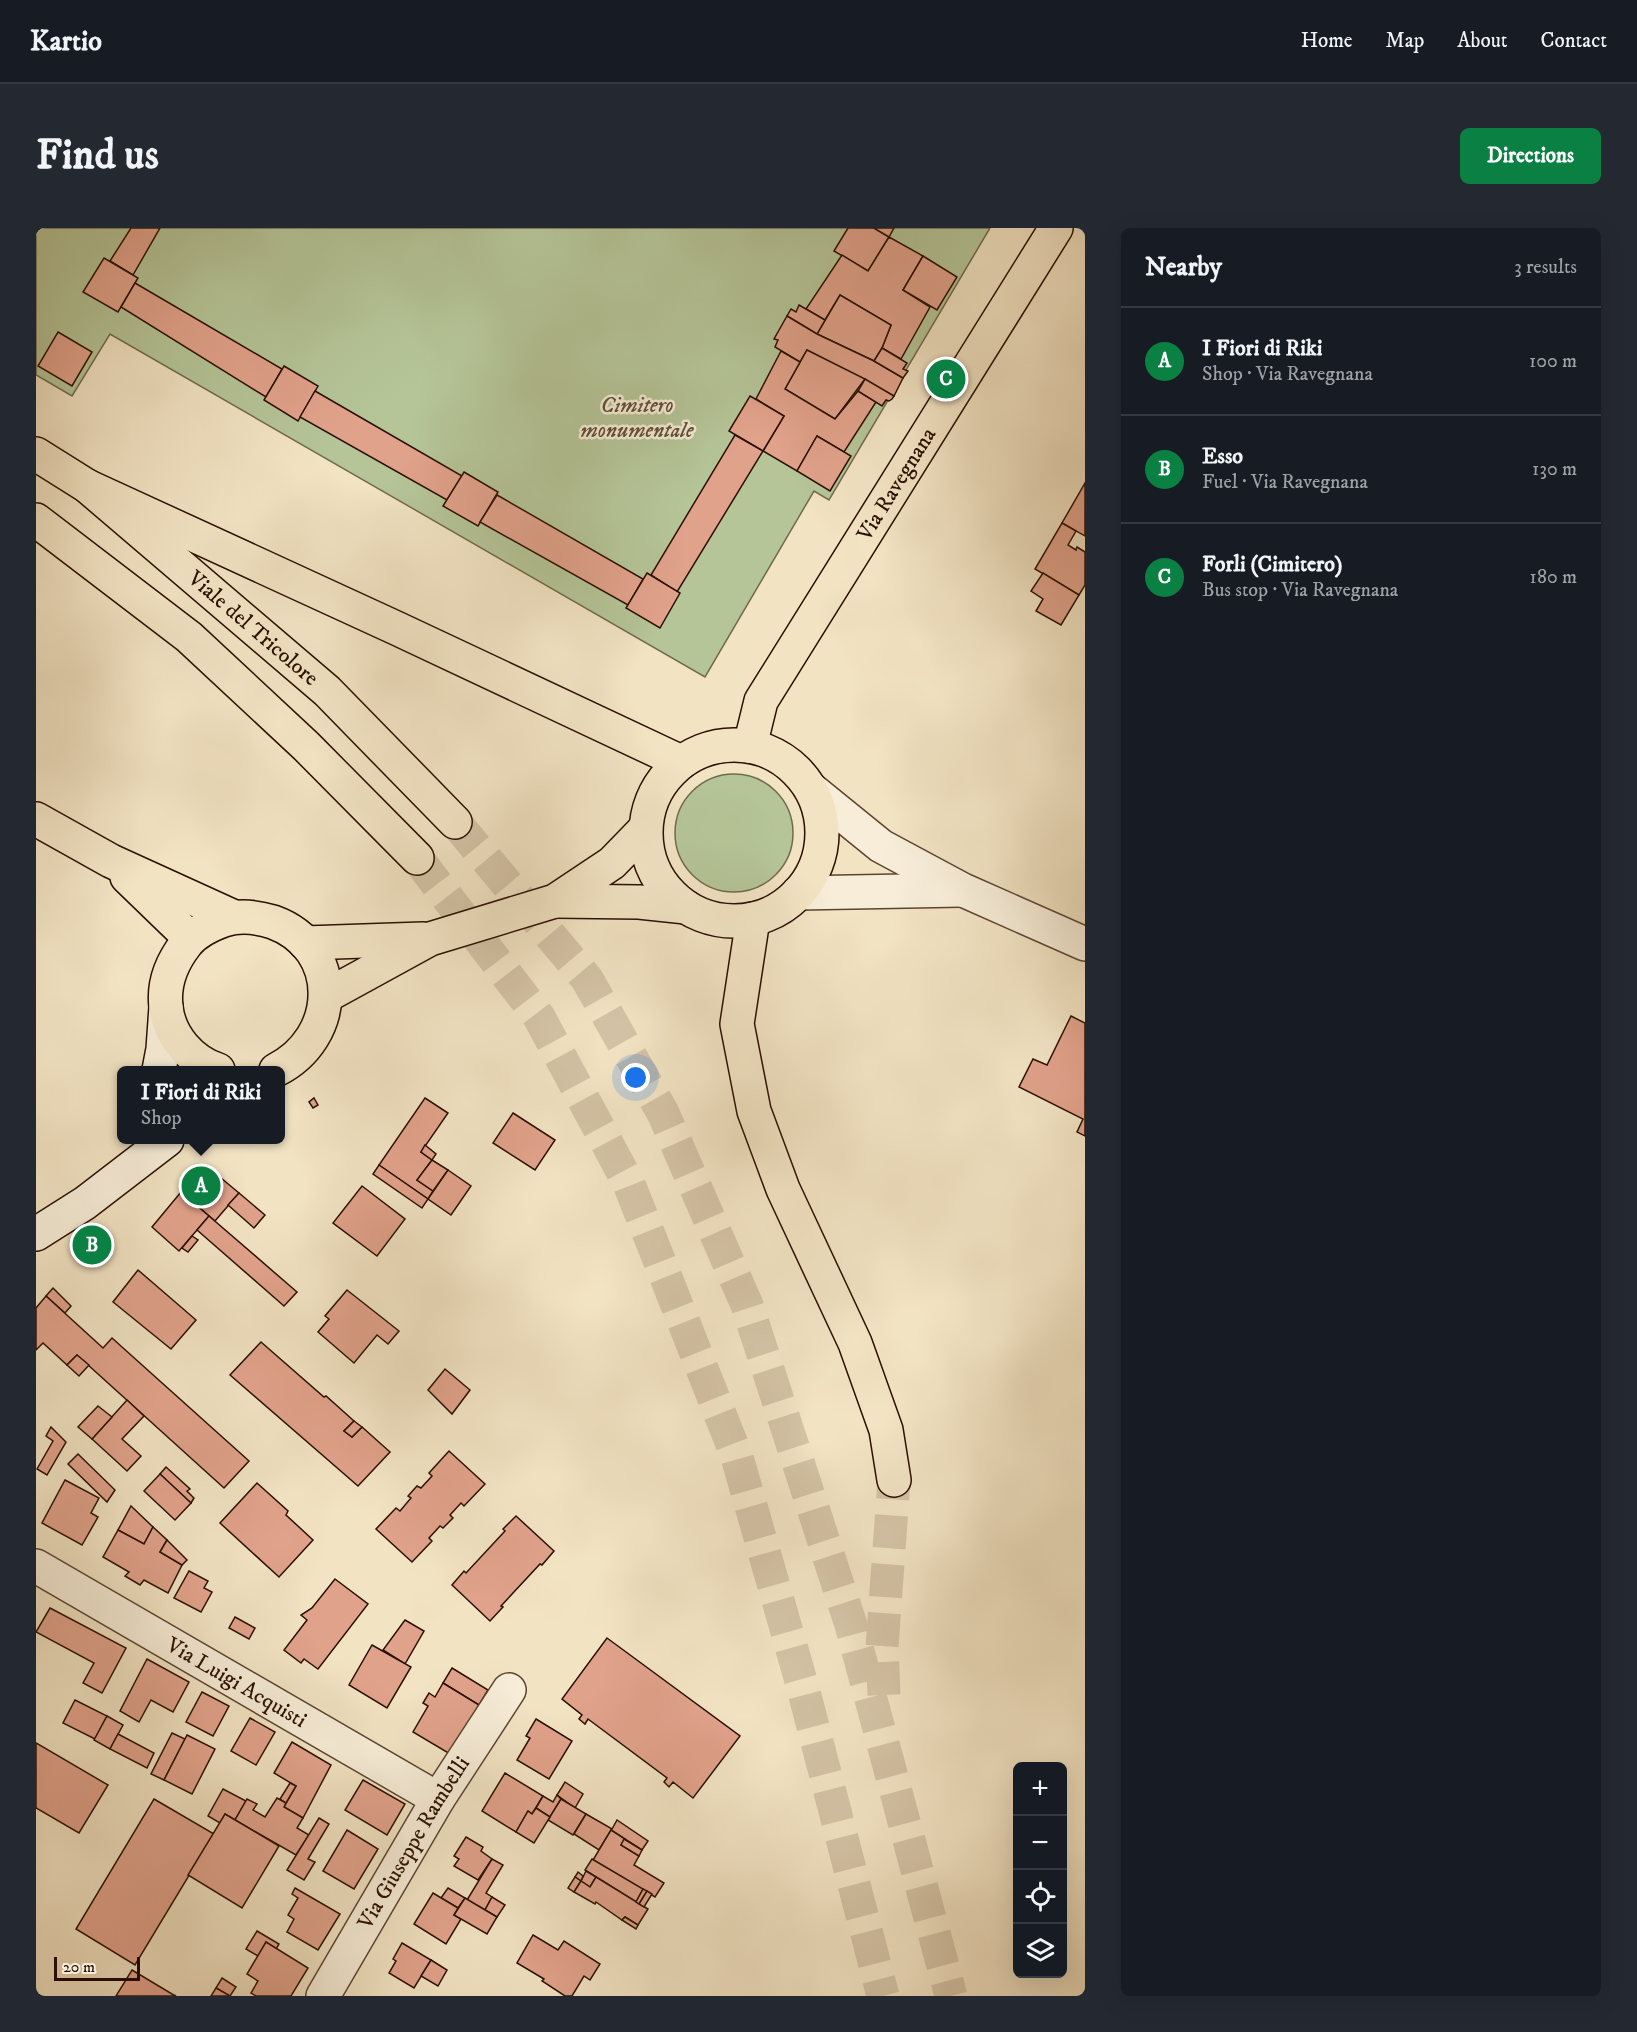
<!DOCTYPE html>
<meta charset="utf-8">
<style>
:root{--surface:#171b24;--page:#242831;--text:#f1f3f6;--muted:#9ea1a6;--line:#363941;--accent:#0b8043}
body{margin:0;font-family:"IM FELL DW Pica",serif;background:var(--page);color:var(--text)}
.controls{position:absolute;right:18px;bottom:18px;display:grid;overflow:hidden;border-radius:9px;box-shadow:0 6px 24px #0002}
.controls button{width:54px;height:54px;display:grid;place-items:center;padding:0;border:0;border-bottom:2px solid var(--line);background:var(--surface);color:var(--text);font:30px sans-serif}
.scale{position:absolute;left:18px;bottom:15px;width:86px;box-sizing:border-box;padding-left:6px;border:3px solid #2a0f02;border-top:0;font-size:16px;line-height:21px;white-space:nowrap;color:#2a0f02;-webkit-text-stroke:4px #f7edd8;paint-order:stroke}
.you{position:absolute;left:600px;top:850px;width:21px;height:21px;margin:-15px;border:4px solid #fff;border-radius:50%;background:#1a73e8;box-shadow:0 0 0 9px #1a73e833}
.badge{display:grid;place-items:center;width:39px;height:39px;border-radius:50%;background:var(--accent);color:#fff;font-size:20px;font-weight:700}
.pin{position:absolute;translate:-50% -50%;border:3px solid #fff;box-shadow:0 2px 6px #0006}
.popup{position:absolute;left:81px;top:838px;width:168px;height:78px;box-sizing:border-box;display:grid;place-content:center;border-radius:9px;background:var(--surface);filter:drop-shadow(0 2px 4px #0005);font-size:20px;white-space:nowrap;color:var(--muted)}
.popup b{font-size:22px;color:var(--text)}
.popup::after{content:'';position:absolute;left:50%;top:100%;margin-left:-12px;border:12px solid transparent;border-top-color:var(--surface)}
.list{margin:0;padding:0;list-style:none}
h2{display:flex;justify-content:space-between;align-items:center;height:78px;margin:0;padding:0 24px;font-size:26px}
h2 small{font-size:20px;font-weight:400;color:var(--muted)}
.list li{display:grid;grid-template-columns:39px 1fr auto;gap:18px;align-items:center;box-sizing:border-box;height:108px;padding:0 24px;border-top:2px solid var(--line)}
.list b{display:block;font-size:22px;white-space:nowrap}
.list p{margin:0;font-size:20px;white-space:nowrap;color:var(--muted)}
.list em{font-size:20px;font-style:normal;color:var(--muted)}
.icon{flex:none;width:33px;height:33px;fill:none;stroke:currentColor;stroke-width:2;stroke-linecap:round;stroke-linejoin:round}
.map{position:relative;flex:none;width:1049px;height:1768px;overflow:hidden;border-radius:9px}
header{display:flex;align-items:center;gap:36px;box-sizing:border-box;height:84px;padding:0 30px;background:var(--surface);border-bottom:2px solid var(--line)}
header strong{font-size:28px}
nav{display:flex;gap:33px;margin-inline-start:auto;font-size:21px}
.intro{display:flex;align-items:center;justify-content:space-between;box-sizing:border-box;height:144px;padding:0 36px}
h1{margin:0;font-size:42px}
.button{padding:15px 27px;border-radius:9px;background:var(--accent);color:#fff;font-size:21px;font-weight:700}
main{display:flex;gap:36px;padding:0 36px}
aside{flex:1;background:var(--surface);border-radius:9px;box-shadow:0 6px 24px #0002}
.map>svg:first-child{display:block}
.green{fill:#b5c598;stroke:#706a4d;stroke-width:1.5}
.building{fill:#e1a28b;stroke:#2a0f02;stroke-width:1.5}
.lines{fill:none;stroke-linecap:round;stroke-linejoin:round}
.trunk-tunnel{stroke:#d4c3a6;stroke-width:33;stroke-dasharray:33 16;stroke-linecap:butt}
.minor-casing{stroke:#5c4432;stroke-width:36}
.tertiary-casing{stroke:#5c4432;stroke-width:36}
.secondary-casing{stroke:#2a0f02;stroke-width:36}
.primary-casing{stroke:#2a0f02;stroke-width:36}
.trunk-casing{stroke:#2a0f02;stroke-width:36}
.minor{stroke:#f7edd8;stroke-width:33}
.tertiary{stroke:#f7edd8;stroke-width:33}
.secondary{stroke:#f7edd8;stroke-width:33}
.primary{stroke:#f2e3c3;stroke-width:33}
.trunk{stroke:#f2e3c3;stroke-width:33}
.labels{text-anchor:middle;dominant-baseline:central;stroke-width:5;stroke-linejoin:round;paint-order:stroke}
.park-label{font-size:22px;font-style:italic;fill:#5b4f36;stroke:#f7edd8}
.street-label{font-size:22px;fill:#2a0f02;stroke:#f7edd8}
</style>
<header>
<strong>Kartio</strong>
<nav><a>Home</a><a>Map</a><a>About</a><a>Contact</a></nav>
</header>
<div class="intro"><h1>Find us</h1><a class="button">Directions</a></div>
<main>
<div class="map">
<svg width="1049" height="1768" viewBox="0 0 1049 1768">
<rect width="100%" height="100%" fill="#f2e3c3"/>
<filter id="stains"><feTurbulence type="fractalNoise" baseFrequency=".00333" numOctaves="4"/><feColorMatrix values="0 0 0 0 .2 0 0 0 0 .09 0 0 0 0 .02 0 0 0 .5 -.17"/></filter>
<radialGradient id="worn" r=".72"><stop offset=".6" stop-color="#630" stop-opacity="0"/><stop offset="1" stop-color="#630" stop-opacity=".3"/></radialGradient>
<!-- green -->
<g class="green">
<path d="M0,0H954L793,272L778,263L669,449L74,106L36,168L0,147Z"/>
<circle cx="698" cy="605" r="59"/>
</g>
<!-- building -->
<g class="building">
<path d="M95,0H124L97,47L74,33Z"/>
<path d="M812,0H838L853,9L832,43L798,23Z"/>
<path d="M838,0H858L853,9Z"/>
<path d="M853,9L887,28L867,62L894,79L865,131L846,120L855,97L804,67L789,92L770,81L806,27L832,43Z"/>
<path d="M887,28L921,49L901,82L867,62Z"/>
<path d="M68,30L102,50L82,84L47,64Z"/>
<path d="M99,55L246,141L230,169L85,79Z"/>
<path d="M804,67L855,97L846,120L838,133L781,106Z"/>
<path d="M763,77L789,92L781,106L751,88L755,81L760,84Z"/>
<path d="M751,88L781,106L838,133L867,150L858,168L771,122L764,134L739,119L742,112L738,111Z"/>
<path d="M22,104L56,124L36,158L2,138Z"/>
<path d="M846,120L871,135L867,141L872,143L867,150L838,133Z"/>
<path d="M771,122L829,151L799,191L749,161Z"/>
<path d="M745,123L764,134L749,161L799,191L822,163L840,174L808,224L781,208L761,243L727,223L748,188L720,171Z"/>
<path d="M248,138L282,158L262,193L228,172Z"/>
<path d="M829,151L858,168L856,171L853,173L850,172L846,178L822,163Z"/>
<path d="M279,163L426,248L411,272L264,189Z"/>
<path d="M714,168L748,188L727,223L693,203Z"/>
<path d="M699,207L727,223L641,364L615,347Z"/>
<path d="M781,208L815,228L794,263L761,243Z"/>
<path d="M428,244L462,264L442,298L407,278Z"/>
<path d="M1049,255V308L1026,295Z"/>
<path d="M461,267L607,351L592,377L444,294Z"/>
<path d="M1026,295L1040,303L1032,317L1040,322L1041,319L1049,324V357L1043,367L999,341Z"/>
<path d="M611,345L644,365L624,400L590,380Z"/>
<path d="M1007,345L1043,367L1025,397L1000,383L1007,371L995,363Z"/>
<path d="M1035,788L1049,795V908L1041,904L1047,891L983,859L997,831L1011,837Z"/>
<path d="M278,870L282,877L277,880L273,874Z"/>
<path d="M389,870L412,885L385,924L396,932L381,952L397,963L392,971L343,937Z"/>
<path d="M477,885L519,912L499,942L457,915Z"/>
<path d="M389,917L400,926L396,932L385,924Z"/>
<path d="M396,932L412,942L397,963L381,952Z"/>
<path d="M343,937L392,971L386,980L337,946Z"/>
<path d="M173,940L203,965L179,993L145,964L155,953Z"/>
<path d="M412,942L435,958L415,987L392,971Z"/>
<path d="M326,958L369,991L341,1028L297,995Z"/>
<path d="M145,964L173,988L143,1023L116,999Z"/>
<path d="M203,965L229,987L218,1000L192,977Z"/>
<path d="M173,988L261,1064L248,1078L161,1002Z"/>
<path d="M156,1008L162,1012L152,1024L146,1020Z"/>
<path d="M102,1042L160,1092L135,1121L77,1074Z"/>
<path d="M17,1060L35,1078L29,1085L10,1068Z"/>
<path d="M311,1062L363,1103L352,1116L341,1107L318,1135L282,1104L293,1091L289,1088Z"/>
<path d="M10,1068L67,1120L76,1110L213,1233L188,1260L41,1127L31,1137L7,1115L0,1122V1080Z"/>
<path d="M225,1114L288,1169L290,1168L318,1193L308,1203L316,1209L326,1199L354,1224L322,1258L194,1147Z"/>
<path d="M41,1127L53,1137L43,1148L31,1137Z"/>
<path d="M409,1141L434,1162L416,1186L392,1162Z"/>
<path d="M91,1172L108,1188L86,1211L105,1228L91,1243L56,1211Z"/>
<path d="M62,1178L76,1189L56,1211L42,1199Z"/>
<path d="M318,1193L326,1199L316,1209L308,1203Z"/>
<path d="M15,1199L30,1214L11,1247L1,1241L17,1213L10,1208Z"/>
<path d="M413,1223L449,1256L428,1278L425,1275L414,1287L417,1290L407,1300L404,1298L393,1310L396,1313L376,1334L340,1301L360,1280L364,1283L375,1270L372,1268L381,1258L385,1260L396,1248L393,1245Z"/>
<path d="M42,1226L79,1262L71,1274L32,1236Z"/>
<path d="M130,1239L154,1261L151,1263L158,1270L155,1275L124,1246Z"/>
<path d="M124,1246L155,1275L139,1292L108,1263Z"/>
<path d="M29,1252L63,1270L55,1285L62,1289L46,1317L6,1295Z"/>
<path d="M221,1255L252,1283L250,1287L277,1312L243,1349L184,1295Z"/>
<path d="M95,1278L117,1299L108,1316L82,1302Z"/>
<path d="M480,1288L518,1323L506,1337L504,1336L465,1378L467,1379L454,1393L416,1357L428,1343L430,1345L469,1303L467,1301Z"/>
<path d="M117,1299L131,1312L124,1324L146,1337L132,1365L108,1352L104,1357L89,1348L93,1344L67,1329L82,1302L108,1316Z"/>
<path d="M131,1312L151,1332L146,1337L124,1324Z"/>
<path d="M153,1343L172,1353L168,1360L176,1364L165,1384L138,1370Z"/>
<path d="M299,1351L332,1376L282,1441L268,1431L265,1435L248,1422L271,1392L265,1387L276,1380Z"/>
<path d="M14,1380L90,1420L66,1465L47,1455L58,1435L0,1404Z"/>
<path d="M199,1389L219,1400L213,1411L193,1400Z"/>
<path d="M369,1392L388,1403L369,1436L347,1422Z"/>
<path d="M571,1410L704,1508L657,1570L637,1554L633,1559L628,1554L631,1550L552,1491L549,1496L543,1491L546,1487L526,1471Z"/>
<path d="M336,1417L375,1439L351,1480L313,1457Z"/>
<path d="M111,1431L153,1454L137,1484L115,1472L103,1494L84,1483Z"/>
<path d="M416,1440L452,1462L443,1477L407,1455Z"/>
<path d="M407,1455L443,1477L414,1526L377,1504L392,1478L387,1475L393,1465L399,1469Z"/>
<path d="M166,1464L193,1478L177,1508L150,1494Z"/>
<path d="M39,1472L71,1488L59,1511L27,1495Z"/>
<path d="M71,1488L87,1497L74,1521L58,1512Z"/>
<path d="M214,1490L239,1504L220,1537L195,1523Z"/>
<path d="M500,1491L536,1513L513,1551L481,1532L494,1510L490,1508Z"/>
<path d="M136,1505L149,1511L128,1552L115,1546Z"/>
<path d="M82,1506L118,1525L111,1540L74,1521Z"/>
<path d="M151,1507L179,1521L156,1566L128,1552Z"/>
<path d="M256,1514L295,1537L267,1590L248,1579L260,1558L238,1545Z"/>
<path d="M0,1515L72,1557L43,1605L0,1580Z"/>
<path d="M469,1545L507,1568L496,1586L492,1583L480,1604L446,1583Z"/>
<path d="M327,1552L369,1576L351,1607L309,1582Z"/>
<path d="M529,1554L547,1566L539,1580L521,1567Z"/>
<path d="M254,1555L260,1558L250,1575L244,1571Z"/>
<path d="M187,1561L210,1573L199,1592L189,1586L184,1595L172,1588Z"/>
<path d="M521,1567L525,1571L514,1589L500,1580L507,1568L517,1574Z"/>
<path d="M241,1570L250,1575L248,1579L267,1590L261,1600L273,1607L260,1627L199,1592L211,1571L221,1576L217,1582L229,1589Z"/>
<path d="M118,1571L178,1606L99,1737L40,1701Z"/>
<path d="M525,1571L550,1586L537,1607L512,1592Z"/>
<path d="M500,1580L514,1589L498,1615L480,1604L492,1583L496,1586Z"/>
<path d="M189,1586L243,1618L206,1680L152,1647Z"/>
<path d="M550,1586L576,1601L581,1592L612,1613L606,1622L575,1602L563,1622L538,1606Z"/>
<path d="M283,1590L293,1596L272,1631L279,1634L268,1652L251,1642Z"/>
<path d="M311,1602L342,1621L318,1661L287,1643Z"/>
<path d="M575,1602L589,1611L585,1617L603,1628L598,1637L628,1655L619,1669L557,1632Z"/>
<path d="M430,1609L447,1619L445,1623L456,1631L442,1652L418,1638L423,1631L418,1628Z"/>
<path d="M588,1611L606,1622L603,1628L585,1617Z"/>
<path d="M456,1631L467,1637L450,1665L456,1669L449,1682L431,1672Z"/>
<path d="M556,1631L607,1661L600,1674L549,1642Z"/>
<path d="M550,1643L560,1649L554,1659L545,1653Z"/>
<path d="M542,1644L547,1648L545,1653L539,1649Z"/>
<path d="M539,1649L545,1653L538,1664L532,1660Z"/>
<path d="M560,1649L612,1681L602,1697L589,1689L586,1692L560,1674L559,1676L538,1664L545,1653L554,1659Z"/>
<path d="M259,1660L304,1686L282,1722L251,1704L258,1691L252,1687L262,1670L256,1666Z"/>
<path d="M412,1660L429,1670L422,1680L405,1670Z"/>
<path d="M607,1661L611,1663L603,1676L600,1674Z"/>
<path d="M611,1663L616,1666L608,1679L603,1676Z"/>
<path d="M397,1665L422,1680L418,1687L425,1691L410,1716L378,1696Z"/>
<path d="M456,1669L469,1677L461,1689L449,1682Z"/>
<path d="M429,1670L461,1689L451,1706L418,1687Z"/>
<path d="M589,1689L602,1697L600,1701L586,1692Z"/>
<path d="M221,1703L243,1716L240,1721L230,1714L222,1728L210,1721Z"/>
<path d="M497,1707L522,1722L528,1713L564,1736L554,1752L548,1748L536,1768H529L506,1753L508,1751L481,1735Z"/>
<path d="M230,1714L272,1740L255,1768H220L215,1765L222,1753L211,1746Z"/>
<path d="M366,1715L395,1732L378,1760L353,1745L360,1733L357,1731Z"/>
<path d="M395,1732L411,1742L402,1758L385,1748Z"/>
<path d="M96,1742L136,1766L140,1768H80Z"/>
<path d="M186,1750L200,1759L194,1768L180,1760Z"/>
<path d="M180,1760L194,1768H175Z"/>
</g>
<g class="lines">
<!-- trunk-tunnel -->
<g class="trunk-tunnel">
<path d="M419,594L551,751L627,885L711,1077L815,1397L915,1768"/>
<path d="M381,630L503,789L593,956L701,1229L767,1460L847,1768"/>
<path d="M848,1467L846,1419L858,1252"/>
</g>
<!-- minor casing -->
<g class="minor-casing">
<g id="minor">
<path id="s1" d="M0,1338L402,1571"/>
<path id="s2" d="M287,1768L402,1571L473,1462"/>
</g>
</g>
<!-- tertiary casing -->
<g class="tertiary-casing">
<g id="tertiary">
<path d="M776,562L845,618L927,662L1049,716"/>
<path d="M762,665L925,662"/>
</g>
</g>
<!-- secondary casing -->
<g class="secondary-casing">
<g id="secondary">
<path d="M123,842L127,821L130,779"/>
<path d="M0,1006L49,975L131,912"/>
</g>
</g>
<!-- primary casing -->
<g class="primary-casing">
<g id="primary">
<circle cx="698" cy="605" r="88"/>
<path id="s3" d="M714,518L725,473L1020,0"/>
<path d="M519,673L603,674L650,679"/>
<path d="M269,715L387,711"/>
<path d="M290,768L394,711L519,673L576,635L609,601"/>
<path d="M182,842C155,833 133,808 130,779C127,755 136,734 150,716C159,704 174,697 188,692C204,687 221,689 237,694C308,720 304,810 240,842"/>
</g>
</g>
<!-- trunk casing -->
<g class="trunk-casing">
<g id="trunk">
<path id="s4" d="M0,226L51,258L291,463L419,594"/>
<path d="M51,258L360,400L645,534"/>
<path d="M0,292L153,409L270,518L381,630"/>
<path d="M0,591L75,633L198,689"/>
<path d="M91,649L154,710"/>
<path d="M717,691L701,796L718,883L747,961L819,1115L850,1202L858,1252"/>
</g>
</g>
<!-- minor -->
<use href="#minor" class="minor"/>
<!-- tertiary -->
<use href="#tertiary" class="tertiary"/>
<!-- secondary -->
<use href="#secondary" class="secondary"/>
<!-- primary -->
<use href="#primary" class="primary"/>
<!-- trunk -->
<use href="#trunk" class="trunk"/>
</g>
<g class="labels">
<!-- park labels -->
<g class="park-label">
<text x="601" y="177">Cimitero<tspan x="601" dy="25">monumentale</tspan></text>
</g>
<!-- street labels -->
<g class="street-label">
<text stroke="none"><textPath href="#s3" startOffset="302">Via Ravegnana</textPath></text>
<text stroke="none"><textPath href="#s4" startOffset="279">Viale del Tricolore</textPath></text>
<text stroke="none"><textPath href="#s1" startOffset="232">Via Luigi Acquisti</textPath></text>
<text stroke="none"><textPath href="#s2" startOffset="178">Via Giuseppe Rambelli</textPath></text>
</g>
</g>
<rect width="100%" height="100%" filter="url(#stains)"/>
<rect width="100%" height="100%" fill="url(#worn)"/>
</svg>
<div class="controls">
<button>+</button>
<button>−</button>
<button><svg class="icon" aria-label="locate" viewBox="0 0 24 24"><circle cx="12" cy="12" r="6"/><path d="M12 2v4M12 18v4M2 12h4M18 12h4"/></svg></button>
<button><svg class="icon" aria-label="layers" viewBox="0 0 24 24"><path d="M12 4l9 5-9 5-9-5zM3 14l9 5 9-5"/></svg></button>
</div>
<div class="scale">20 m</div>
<div class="you"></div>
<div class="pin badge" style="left:165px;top:958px">A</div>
<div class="popup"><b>I Fiori di Riki</b>Shop</div>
<div class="pin badge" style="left:56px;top:1017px">B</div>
<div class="pin badge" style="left:910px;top:151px">C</div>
</div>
<aside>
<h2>Nearby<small>3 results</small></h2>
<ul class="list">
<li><span class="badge">A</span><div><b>I Fiori di Riki</b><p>Shop · Via Ravegnana</p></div><em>100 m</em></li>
<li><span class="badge">B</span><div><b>Esso</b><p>Fuel · Via Ravegnana</p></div><em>130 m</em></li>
<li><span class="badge">C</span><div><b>Forli (Cimitero)</b><p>Bus stop · Via Ravegnana</p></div><em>180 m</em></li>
</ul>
</aside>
</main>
